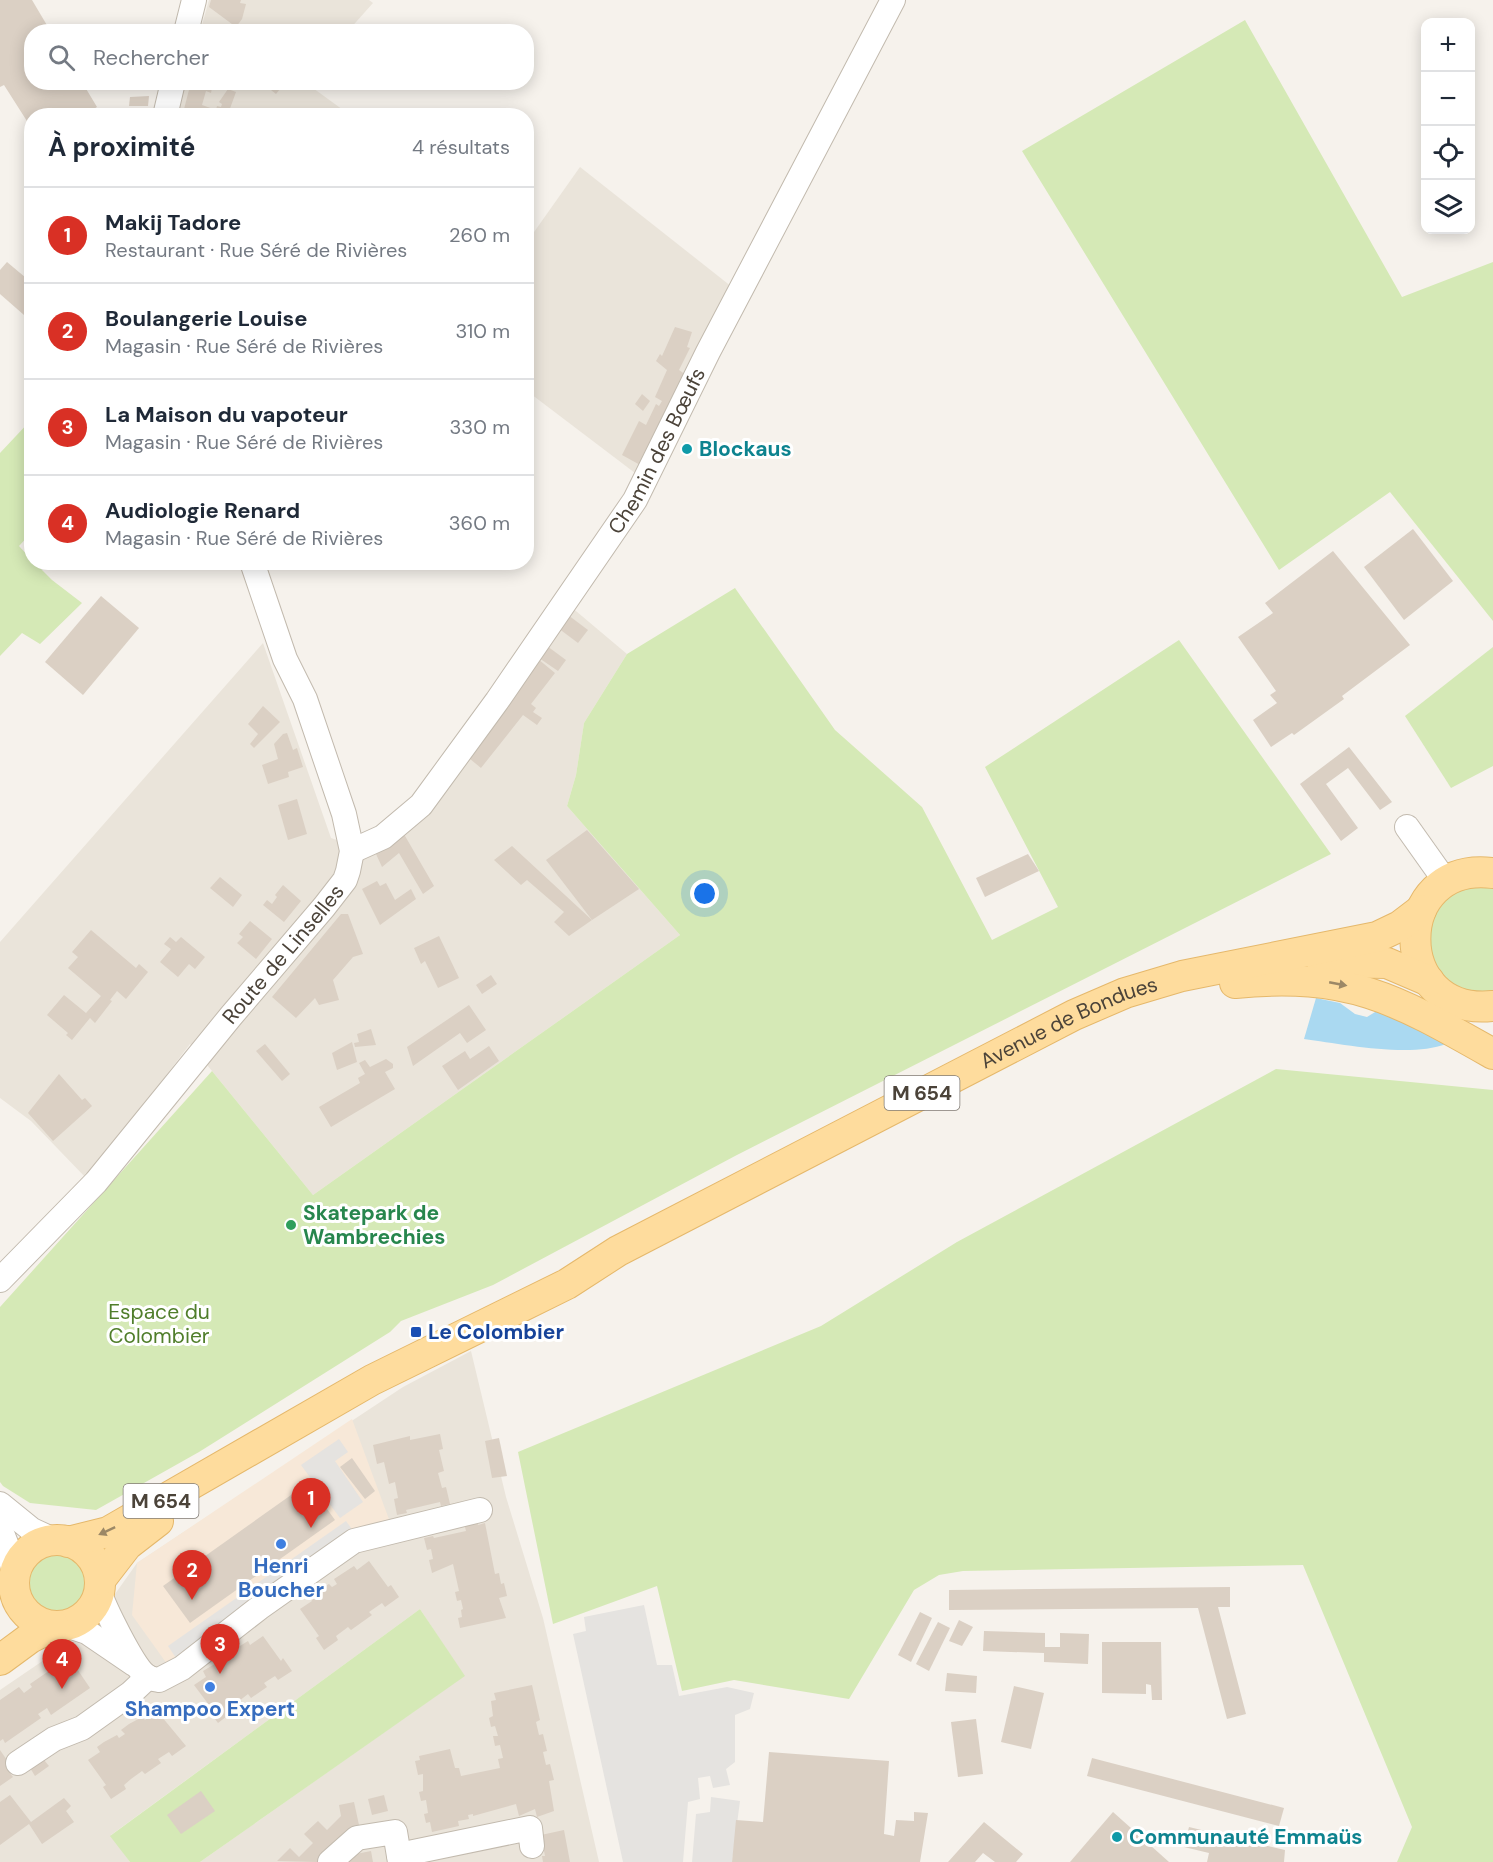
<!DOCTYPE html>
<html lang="fr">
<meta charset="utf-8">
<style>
:root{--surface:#fff;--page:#f2f2f3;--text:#1f2937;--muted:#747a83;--line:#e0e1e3;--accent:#d93025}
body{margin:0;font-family:"DM Sans",sans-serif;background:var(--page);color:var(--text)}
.controls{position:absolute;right:18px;top:18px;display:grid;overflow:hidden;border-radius:12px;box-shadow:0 3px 15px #0003}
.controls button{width:54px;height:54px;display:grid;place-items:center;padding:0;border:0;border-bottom:2px solid var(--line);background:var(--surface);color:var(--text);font:30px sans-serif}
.you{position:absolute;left:705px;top:894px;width:21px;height:21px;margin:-15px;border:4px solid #fff;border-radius:50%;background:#1a73e8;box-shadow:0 0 0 9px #1a73e833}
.badge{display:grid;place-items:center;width:39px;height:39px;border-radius:50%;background:var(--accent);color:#fff;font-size:20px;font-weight:700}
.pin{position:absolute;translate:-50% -50px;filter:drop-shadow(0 2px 3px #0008)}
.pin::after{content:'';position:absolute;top:32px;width:21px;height:18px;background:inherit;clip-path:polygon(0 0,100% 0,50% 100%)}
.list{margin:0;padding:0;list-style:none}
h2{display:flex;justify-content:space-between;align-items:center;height:78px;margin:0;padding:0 24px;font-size:26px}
h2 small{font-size:20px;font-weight:400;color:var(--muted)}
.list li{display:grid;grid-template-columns:39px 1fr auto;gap:18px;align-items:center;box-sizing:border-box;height:96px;padding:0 24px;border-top:2px solid var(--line)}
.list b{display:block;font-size:22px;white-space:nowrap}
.list p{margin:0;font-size:20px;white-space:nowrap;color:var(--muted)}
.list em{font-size:20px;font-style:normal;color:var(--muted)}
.icon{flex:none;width:33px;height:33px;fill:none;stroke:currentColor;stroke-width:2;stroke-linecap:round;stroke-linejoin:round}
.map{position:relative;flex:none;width:1493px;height:1862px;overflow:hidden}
.search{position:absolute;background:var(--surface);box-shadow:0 3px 15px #0003;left:24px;top:24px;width:510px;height:66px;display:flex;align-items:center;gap:15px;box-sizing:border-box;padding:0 21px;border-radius:24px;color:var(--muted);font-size:22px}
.panel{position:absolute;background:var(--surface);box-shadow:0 3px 15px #0003;left:24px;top:108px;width:510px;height:462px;border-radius:24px}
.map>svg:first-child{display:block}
.residential{fill:#eae4da}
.commercial{fill:#f7e8d8}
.green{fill:#d5e9b6}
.parking{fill:#e5e3e0}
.water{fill:#aad9f1}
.building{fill:#dbd0c4}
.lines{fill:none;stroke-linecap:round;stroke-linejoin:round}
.minor-casing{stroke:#c2baae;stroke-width:26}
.major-casing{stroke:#e5b86b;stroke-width:32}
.minor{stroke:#fff;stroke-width:24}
.major{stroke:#fedc9d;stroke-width:30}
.oneway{fill:#9c8866}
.culture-dot{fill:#0f9aa8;stroke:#fff;stroke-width:2}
.leisure-dot{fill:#2e9e5b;stroke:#fff;stroke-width:2}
.transit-dot{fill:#1a4fb4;stroke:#fff;stroke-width:2}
.shop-dot{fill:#3f7fe0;stroke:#fff;stroke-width:2}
.labels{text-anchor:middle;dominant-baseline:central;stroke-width:6;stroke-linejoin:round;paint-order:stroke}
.shield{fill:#fff;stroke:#817b74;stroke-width:1.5}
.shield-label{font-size:20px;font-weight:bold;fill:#4b4339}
.culture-label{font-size:21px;font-weight:bold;fill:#0d838f;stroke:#fff;text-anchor:start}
.street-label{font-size:21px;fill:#4b4339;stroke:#fff}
.leisure-label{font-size:21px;font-weight:bold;fill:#27864d;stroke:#fff;text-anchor:start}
.park-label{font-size:21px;fill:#507e2b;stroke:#fff}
.transit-label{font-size:21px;font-weight:bold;fill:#164399;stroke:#fff;text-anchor:start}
.shop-label{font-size:21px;font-weight:bold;fill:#366cbe;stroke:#fff}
</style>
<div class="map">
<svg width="1493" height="1862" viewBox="0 0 1493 1862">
<rect width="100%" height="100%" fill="#f6f2ec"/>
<!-- residential -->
<g class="residential">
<path d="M209,0H369L373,3L348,31L200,32Z"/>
<path d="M185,82L306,83L350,115L176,116Z"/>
<path d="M580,167L732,287L639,476L527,391V242Z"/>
<path d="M570,606L627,654L584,723L576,775L567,806L680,935L313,1195L190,1044L87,1179L31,1121L0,1098V942L263,643L331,838L372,852Z"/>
<path d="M471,1351L506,1497L543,1618L599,1862H200L464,1676L420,1609L111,1835L130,1862H0V1690L91,1628L137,1563L403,1387Z"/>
</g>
<!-- commercial -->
<path class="commercial" d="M352,1419L397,1541L351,1553L180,1682L132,1615L137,1563Z"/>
<!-- green -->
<g class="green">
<path d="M1245,20L1402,297L1493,262V621L1390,492L1279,570L1022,151Z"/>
<path d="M31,420V533L19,546L31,559L32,562L35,563L52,580L82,603L40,644L22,633L0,656V453Z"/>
<path d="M735,588L835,730L922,807L992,940L1058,907L985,767L1179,640L1331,854L735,1156L493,1285L401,1321L390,1332L199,1452L96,1510L30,1503L3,1486L0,1482V1307L212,1071L313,1195L680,935L567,806L576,775L584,723L627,654Z"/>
<path d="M1493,647V766L1451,788L1405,716Z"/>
<path d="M1484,884L1493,886V992L1474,993L1441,979L1424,933L1450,892Z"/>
<path d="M1276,1069L1493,1090V1862H1397L1412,1827L1303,1565L963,1571L939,1575L914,1590L849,1699L734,1680L682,1691L657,1586L553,1624L518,1452L821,1326L957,1242Z"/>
<circle cx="57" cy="1583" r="30"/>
<path d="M420,1609L465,1676L200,1862H130L110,1836Z"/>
</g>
<!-- parking -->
<g class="parking">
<path d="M339,1439L348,1452L335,1461L363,1502L340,1518L301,1465Z"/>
<path d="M346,1521L354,1532L176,1658L168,1646Z"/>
<path d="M644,1605L657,1665H672L679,1696L727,1687L754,1693L750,1709L735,1715V1762L726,1769L730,1785L713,1788L710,1776L698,1778L700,1799L688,1802L683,1862H623L573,1634L586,1631L584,1617Z"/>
<path d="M711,1797L740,1801L732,1862H692L696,1814L710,1812Z"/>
</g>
<!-- water -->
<path class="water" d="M1316,998L1340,1003L1355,1014L1367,1017L1380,1009L1446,1044C1410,1058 1342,1044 1304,1039Z"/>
<!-- building -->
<g class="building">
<path d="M0,0H32L51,32H32V82H82L97,107L82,116H32V129L4,85L0,87Z"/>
<path d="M211,0H241L240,3L246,4L242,19L236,27L209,7Z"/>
<path d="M191,82L213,83L211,93L206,91L202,105L216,110L217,106L221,107L222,104L219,102L228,89L236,92L228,114L190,116L183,113Z"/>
<path d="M261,82H283L284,84L276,94Z"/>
<path d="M149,96L148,106H129L130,97Z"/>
<path d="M7,262L32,283V322L0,294V270Z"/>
<path d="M675,327L692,332L687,347L690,348L679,370L686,375L642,466L622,455L639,421L646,425L656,404L659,406L662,401L655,397L667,370L656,361L660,354L662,356Z"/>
<path d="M642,394L650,401L643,411L635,404Z"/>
<path d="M1413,529L1453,581L1404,620L1364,567Z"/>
<path d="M1333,551L1410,645L1342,696L1344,699L1294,735L1292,733L1271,747L1253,720L1277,703L1270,695L1276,691L1238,637L1273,613L1265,603Z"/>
<path d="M101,596L139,628L83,695L45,662Z"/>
<path d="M568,615L588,630L578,643L558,628Z"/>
<path d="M547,646L566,660L558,671L539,658Z"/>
<path d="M538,659L555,673L531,704L536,708L533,712L542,718L537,725L523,715L481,768L464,754Z"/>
<path d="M263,706L280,722L254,748L250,744L258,734L248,724Z"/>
<path d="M287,733L293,750L297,748L303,767L288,772L289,777L268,784L262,765L278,759L274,744L283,734Z"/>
<path d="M1349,747L1392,802L1380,810L1348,768L1326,784L1358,828L1341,841L1300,784Z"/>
<path d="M297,799L307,834L288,840L278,805Z"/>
<path d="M401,829L434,886L423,894L399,853L382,867L376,854Z"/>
<path d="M587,830L639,889L592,920L546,860Z"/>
<path d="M512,846L592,920L569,936L554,922L564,912L527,880L521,885L494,860Z"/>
<path d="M1028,854L1039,871L985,897L976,878Z"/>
<path d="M220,877L242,895L233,907L210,888Z"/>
<path d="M377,881L380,886L386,883L395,900L411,889L416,899L380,925L362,889Z"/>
<path d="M283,885L301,901L284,922L263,905L267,900L272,904L277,897L275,895Z"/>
<path d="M341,914H348L363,954L353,957L333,980L339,1000L319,1005L315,998L296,1018L272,997Z"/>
<path d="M250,921L272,939L256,959L237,943L243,937L239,934Z"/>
<path d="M91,930L136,968L139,964L148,972L126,999L117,991L110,1000L112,1001L95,1023L90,1018L72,1040L66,1035L68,1033L47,1015L64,995L86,1013L101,996L68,968L78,957L72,952Z"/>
<path d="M439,936L459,978L438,988L425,961L421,964L414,948Z"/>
<path d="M170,937L176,942L181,937L205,957L195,969L189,964L178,977L160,962L171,949L164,944Z"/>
<path d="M491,975L497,984L482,994L476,985Z"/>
<path d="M469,1005L486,1030L467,1043L460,1033L413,1066L407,1047Z"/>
<path d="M371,1029L376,1045L355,1047L354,1043L359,1042L357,1034Z"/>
<path d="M352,1042L357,1062L337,1070L332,1053Z"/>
<path d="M265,1044L290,1074L282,1081L256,1051Z"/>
<path d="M489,1046L499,1061L458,1090L442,1066L465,1051L470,1059Z"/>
<path d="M386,1059L393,1064V1068L385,1072L395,1089L331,1127L319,1107L360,1083L358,1078L365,1074L359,1063L365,1060L370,1067Z"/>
<path d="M59,1074L82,1100L85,1098L92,1106L53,1141L28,1113Z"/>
<path d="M440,1434L443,1449L439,1450L444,1471L438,1473L442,1488L446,1487L450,1504L441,1506L440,1502L406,1510L407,1513L397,1515L394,1499L398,1498L395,1482L389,1484L384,1462L377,1464L373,1445L410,1436V1440Z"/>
<path d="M499,1438L507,1476L492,1478L485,1441Z"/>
<path d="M352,1458L375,1491L365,1499L340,1467Z"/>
<path d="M308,1483L335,1520L190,1623L163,1586Z"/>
<path d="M477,1520L478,1525L485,1523L495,1574L499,1573L501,1584L504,1583L507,1596L499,1598L506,1618L460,1628L458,1618L462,1617L461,1610L463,1609L461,1600L457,1601L455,1592L459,1591L453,1564L432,1573L429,1560L433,1559L431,1549L427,1550L424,1538L433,1536L434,1538L466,1531L464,1523Z"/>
<path d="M369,1561L388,1587L391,1585L399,1597L385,1607L382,1603L369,1612L372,1615L351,1630L348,1627L336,1636L338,1640L324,1650L316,1638L319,1636L300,1609L312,1601L309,1596L316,1591L329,1584L332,1587L337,1584L334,1579L354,1566L357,1570Z"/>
<path d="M1230,1587V1607H1218L1246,1714L1227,1719L1198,1608L949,1610V1590Z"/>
<path d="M920,1612L932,1618L911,1662L898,1655Z"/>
<path d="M959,1620L973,1627L962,1646L949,1641Z"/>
<path d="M938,1622L950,1628L929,1671L916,1664Z"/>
<path d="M984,1631L1045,1633V1647H1060V1633L1089,1634L1088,1664L1044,1662V1653L983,1651Z"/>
<path d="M263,1636L281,1661L283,1658L292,1671L278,1680L275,1676L264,1683L267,1687L251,1698L248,1694L229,1709L231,1713L218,1723L209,1711L212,1709L194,1685L206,1677L203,1671L223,1659L225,1662L231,1659L227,1654L235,1649L248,1641L250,1645Z"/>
<path d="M1102,1642H1161L1162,1700H1152L1151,1685L1146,1684V1694L1102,1693Z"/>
<path d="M69,1657L90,1688L51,1715L47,1708L38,1714L41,1718L5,1743L3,1739L0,1741V1700L19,1687L24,1693L32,1687L30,1684Z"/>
<path d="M947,1673L977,1676L976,1693L945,1691Z"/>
<path d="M532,1685L540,1720L536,1722L539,1735L543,1734L547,1751L543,1752L546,1765L550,1764L554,1780L549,1781L554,1811L537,1817L535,1809L519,1816L516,1804L473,1816V1814L468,1815L469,1819L458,1821L459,1826L432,1832L430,1822L426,1823L424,1814L428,1813L426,1800L421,1801L419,1792L423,1791V1774L418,1775L415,1761L420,1760L419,1756L450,1749L455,1768H459L461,1776L500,1768L498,1759L503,1758L500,1745L495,1746L493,1736H498L495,1726L491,1727L489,1718L493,1716L491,1701L496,1700L494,1693Z"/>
<path d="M1014,1686L1044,1693L1031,1749L1001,1742Z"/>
<path d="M157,1711L186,1746L172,1756L169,1752L158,1759L161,1763L145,1774L142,1771L131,1779L124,1785L126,1789L111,1799L103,1787L106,1785L88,1760L100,1752L97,1747L104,1742L117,1735L119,1738L125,1734L121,1730L129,1724L142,1717L145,1720Z"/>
<path d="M976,1719L983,1774L958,1777L951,1722Z"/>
<path d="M0,1750L11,1766L7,1769L13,1777L0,1786Z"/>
<path d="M769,1752L889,1761L884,1834L894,1836L896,1820L914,1821V1812L928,1813L920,1862H732L736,1820L763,1822Z"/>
<path d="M39,1754L49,1766L35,1776L27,1763Z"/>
<path d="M1092,1758L1284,1808L1279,1826L1087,1776Z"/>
<path d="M201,1791L215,1811L181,1834L167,1815Z"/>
<path d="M10,1795L31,1822L64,1798L71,1806L66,1811L74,1822L42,1844L29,1824L0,1845V1802Z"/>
<path d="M384,1795L388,1811L372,1815L368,1799Z"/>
<path d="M354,1802L359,1825L350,1827L351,1830L331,1847L317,1862L277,1861L290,1848L299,1857L313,1843L304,1834L318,1821L327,1830L341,1816L339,1805Z"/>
<path d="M1113,1812L1169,1862H1070Z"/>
<path d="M984,1822L1023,1854L1016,1862H995L983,1853L975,1862H948Z"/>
<path d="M1189,1827L1285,1850L1284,1862H1207L1209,1853L1184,1847Z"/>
<path d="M564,1830L570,1862H543L542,1856H545L541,1835Z"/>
<path d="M371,1851L373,1862H347L346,1856Z"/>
</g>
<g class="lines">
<!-- minor casing -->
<g class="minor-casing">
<g id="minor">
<path d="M186,32L194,0"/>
<path d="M165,116L173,82"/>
<path d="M1407,827L1446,882"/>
<path id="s1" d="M352,851L383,837L421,805L497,701L635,500L708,352L893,0"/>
<path id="s2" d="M0,1280L96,1182L231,1016L324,907L345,880L348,871L352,851L344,814L305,699L285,659L252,562"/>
<path d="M0,1504L32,1530L56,1541"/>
<path d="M0,1528L9,1551L15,1578"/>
<path d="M99,1590C103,1606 133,1665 145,1675C149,1679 154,1679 159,1680L182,1668L259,1608L354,1541L480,1510"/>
<path d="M66,1625L87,1632L134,1664"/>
<path d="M18,1763L54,1739L82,1728L131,1693L148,1677"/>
<path d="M399,1855L530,1828L532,1846"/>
<path d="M330,1862L357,1838L395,1832L400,1862"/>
</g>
</g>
<!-- major casing -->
<g class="major-casing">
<g id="major">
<path d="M1493,873C1390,860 1389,1017 1493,1006"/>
<path d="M1322,962L1387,963L1429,981"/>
<path d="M1235,983C1350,972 1396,999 1493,1054"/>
<circle cx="57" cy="1583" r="43"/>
<path id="s3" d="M68,1542L108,1532L372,1380L567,1284L618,1251L1074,1015L1125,993L1182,976L1377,937L1400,926L1421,910"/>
<path d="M100,1580L127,1545L158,1521"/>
<path d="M0,1660L30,1638L54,1626"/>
</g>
</g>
<!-- minor -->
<use href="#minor" class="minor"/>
<!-- major -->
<use href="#major" class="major"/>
</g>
<!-- one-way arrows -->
<defs><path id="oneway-solid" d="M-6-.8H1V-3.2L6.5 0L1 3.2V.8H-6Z" transform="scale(1.5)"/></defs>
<g class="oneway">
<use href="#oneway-solid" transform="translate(1338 984) rotate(11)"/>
<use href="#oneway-solid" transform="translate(107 1531) rotate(155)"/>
</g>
<!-- markers -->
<g class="culture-dot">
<circle cx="687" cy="449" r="6"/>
<circle cx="1117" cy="1837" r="6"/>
</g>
<circle class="leisure-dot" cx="291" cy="1225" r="6"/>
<rect class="transit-dot" x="410" y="1326" width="12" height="12" rx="3"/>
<g class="shop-dot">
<circle cx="281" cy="1544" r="6"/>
<circle cx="210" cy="1687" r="6"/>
</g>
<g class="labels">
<!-- shield labels -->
<g class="shield">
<rect x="884.5" y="1076" width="75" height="34" rx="4.5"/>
<rect x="123.5" y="1484" width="75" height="34" rx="4.5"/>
</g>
<g class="shield-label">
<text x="922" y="1093">M 654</text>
<text x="161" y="1501">M 654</text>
</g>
<!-- culture labels -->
<g class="culture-label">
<text x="699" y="449">Blockaus</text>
<text x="1129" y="1837">Communauté Emmaüs</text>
</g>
<!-- street labels -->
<g class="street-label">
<text stroke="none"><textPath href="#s1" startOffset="510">Chemin des Bœufs</textPath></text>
<text stroke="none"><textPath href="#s2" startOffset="432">Route de Linselles</textPath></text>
<text stroke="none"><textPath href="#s3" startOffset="1130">Avenue de Bondues</textPath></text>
</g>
<!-- leisure labels -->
<g class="leisure-label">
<text x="303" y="1213">Skatepark de<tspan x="303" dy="24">Wambrechies</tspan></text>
</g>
<!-- park labels -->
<g class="park-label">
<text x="159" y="1312">Espace du<tspan x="159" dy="24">Colombier</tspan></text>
</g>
<!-- transit labels -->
<g class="transit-label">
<text x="428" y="1332">Le Colombier</text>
</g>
<!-- shop labels -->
<g class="shop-label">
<text x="281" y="1566">Henri<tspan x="281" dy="24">Boucher</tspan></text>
<text x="210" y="1709">Shampoo Expert</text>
</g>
</g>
</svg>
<div class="controls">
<button>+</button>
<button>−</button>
<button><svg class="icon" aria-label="locate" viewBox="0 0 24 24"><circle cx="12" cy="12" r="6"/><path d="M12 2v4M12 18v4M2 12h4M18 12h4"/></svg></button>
<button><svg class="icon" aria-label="layers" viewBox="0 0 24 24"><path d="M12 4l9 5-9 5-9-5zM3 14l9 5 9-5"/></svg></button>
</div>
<div class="you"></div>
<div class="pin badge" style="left:311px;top:1528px">1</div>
<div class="pin badge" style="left:192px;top:1600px">2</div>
<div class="pin badge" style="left:220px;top:1674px">3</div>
<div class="pin badge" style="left:62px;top:1689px">4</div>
<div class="search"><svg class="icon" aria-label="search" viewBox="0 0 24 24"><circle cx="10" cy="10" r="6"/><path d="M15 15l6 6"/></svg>Rechercher</div>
<section class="panel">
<h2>À proximité<small>4 résultats</small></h2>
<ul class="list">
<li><span class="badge">1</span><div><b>Makij Tadore</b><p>Restaurant · Rue Séré de Rivières</p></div><em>260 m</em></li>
<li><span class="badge">2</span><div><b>Boulangerie Louise</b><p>Magasin · Rue Séré de Rivières</p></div><em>310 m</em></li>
<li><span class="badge">3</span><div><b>La Maison du vapoteur</b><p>Magasin · Rue Séré de Rivières</p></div><em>330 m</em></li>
<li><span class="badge">4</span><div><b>Audiologie Renard</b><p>Magasin · Rue Séré de Rivières</p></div><em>360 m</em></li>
</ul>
</section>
</div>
